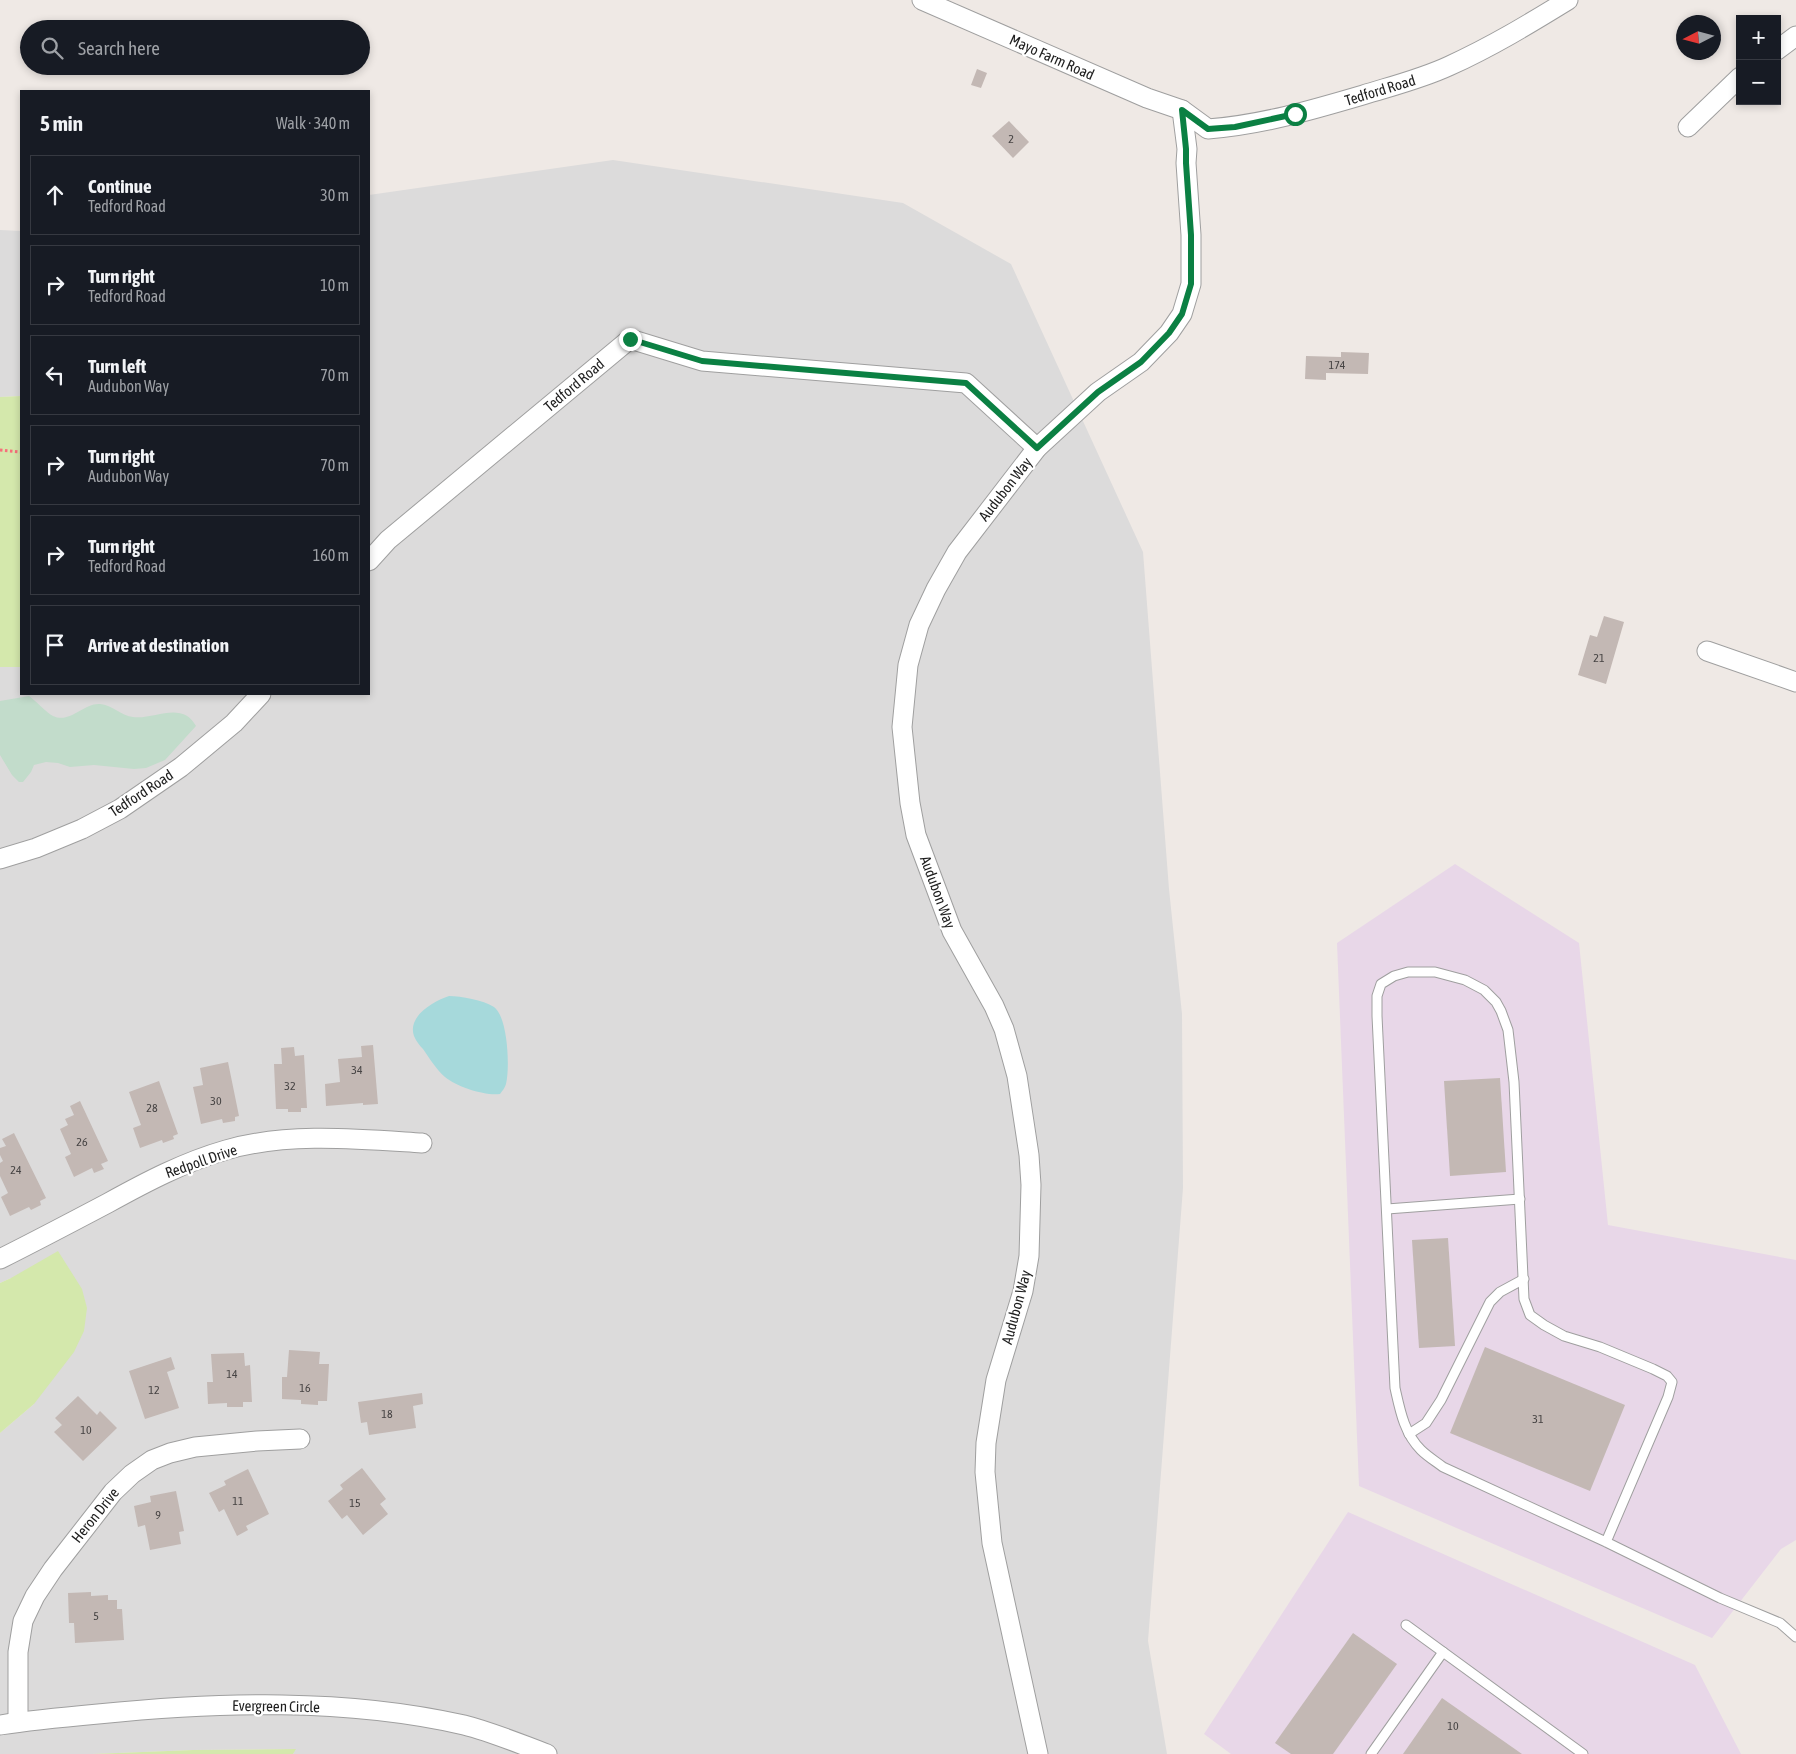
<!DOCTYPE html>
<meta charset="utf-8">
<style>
:root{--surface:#171b24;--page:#20242c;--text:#f1f3f6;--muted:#9ea1a6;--line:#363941}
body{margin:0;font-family:"Asap Condensed",sans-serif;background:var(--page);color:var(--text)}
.controls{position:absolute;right:15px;top:15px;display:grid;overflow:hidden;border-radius:0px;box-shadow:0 2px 8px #0003}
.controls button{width:45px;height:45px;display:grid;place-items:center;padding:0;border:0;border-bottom:1px solid var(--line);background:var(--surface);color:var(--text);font:25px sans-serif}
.compass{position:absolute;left:1676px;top:15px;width:45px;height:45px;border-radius:50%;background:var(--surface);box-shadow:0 2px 8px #0003;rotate:264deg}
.stop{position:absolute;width:15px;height:15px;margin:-11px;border:4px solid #0b8043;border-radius:50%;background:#fff}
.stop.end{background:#0b8043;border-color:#fff;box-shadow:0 1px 5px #0008}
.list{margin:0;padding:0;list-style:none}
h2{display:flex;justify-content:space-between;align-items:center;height:65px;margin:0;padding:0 20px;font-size:21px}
h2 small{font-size:16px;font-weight:400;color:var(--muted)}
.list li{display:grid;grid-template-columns:32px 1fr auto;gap:15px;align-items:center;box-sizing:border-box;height:80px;margin:0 10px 10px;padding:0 10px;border:1px solid var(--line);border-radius:0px}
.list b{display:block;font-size:19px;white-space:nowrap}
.list p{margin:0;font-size:16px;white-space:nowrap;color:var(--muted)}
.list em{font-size:16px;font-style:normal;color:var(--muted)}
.icon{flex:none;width:28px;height:28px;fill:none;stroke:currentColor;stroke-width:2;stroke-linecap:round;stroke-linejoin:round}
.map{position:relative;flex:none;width:1796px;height:1754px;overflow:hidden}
.search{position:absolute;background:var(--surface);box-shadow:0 2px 8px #0003;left:20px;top:20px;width:350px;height:55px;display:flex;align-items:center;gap:12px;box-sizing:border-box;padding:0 18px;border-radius:28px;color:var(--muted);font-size:19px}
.panel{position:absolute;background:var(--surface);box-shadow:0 2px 8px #0003;left:20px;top:90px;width:350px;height:605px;border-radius:0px}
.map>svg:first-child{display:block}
.residential{fill:#dcdbdb}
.industrial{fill:#e8d7e8}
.grass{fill:#d4e8ac}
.wetland{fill:#c2dccb}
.water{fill:#a6d9db}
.building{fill:#c3b8b4}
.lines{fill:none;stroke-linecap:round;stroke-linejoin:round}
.lane-casing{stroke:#9f9f9f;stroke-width:11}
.street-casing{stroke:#9f9f9f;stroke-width:21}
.path{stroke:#f66f7a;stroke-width:3;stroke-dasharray:2.5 2.5;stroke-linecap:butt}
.lane{stroke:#fff;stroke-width:9}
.street{stroke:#fff;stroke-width:19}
.route{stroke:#0b8043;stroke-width:6}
.labels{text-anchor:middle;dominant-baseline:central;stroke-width:4.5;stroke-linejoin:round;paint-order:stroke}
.number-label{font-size:12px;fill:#474444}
.street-label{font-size:15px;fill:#1e1e1e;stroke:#fff}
</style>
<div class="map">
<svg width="1796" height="1754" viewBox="0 0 1796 1754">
<rect width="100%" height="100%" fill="#efe9e5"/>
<!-- residential -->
<g class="residential">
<path d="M613,160L903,203L1011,264L1143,552L1169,889L1182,1014L1183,1188L1148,1641L1167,1754H293L295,1749L193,1750L92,1754H0V1433L34,1404L11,1278L0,1283V667H21V694H369V195Z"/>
<path d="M0,230L21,231V396L0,397Z"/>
</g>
<!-- industrial -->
<g class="industrial">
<path d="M1455,864L1579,943L1608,1225L1796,1260V1540L1781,1549L1712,1638L1359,1486L1337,943Z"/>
<path d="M1348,1512L1695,1665L1741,1754H1231L1204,1734Z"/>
</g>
<!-- grass -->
<g class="grass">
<path d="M21,396V667H0V397Z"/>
<path d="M58,1251L82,1289L87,1308L84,1331L74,1352L34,1404L0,1433V1283L11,1278Z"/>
<path d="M296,1749L293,1754H92L193,1750Z"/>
</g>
<!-- wetland -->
<path class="wetland" d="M29,696C35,700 47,713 53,716C70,724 83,703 100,704C112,705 122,716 133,717C154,720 182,700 196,726L165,760L146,768L134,769L94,765L70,767L58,763L46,762L34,765L31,772L23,782H19L12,775L0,755V701Z"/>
<!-- water -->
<path class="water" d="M449,996C461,996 483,1000 494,1007C508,1017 510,1068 506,1084C505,1088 502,1091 500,1094C485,1096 457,1087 445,1077C436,1069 430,1059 423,1049C420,1046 416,1041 414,1036C407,1016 434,1001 449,996Z"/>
<!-- building -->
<g class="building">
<path d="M977,69L987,73L981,88L971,85Z"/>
<path d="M1009,121L1029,142L1013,158L992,136Z"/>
<path d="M1341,352L1369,353L1368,374L1326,373V380L1305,379L1306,356L1341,357Z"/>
<path d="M1604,616L1624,622L1606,684L1578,675L1590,635L1597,637Z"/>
<path d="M373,1045L378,1104L363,1105V1103L326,1106L325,1084L340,1082L338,1059L362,1057L361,1046Z"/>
<path d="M294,1047L295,1056L304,1055L307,1108H301V1112H288V1109H276L274,1064H282L281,1048Z"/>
<path d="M228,1062L239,1116L235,1117V1121L223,1123L222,1119L201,1124L193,1087L203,1085L200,1068Z"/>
<path d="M1500,1078L1506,1172L1450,1176L1444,1081Z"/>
<path d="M159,1081L178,1134L173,1136L174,1139L163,1143L162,1140L140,1148L133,1128L141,1125L129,1092Z"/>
<path d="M80,1101L108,1161L101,1164L104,1169L94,1173L92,1168L74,1177L65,1157L71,1154L60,1129L68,1125L65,1119L74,1115L70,1106Z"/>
<path d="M14,1133L46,1198L40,1201L41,1205L31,1210L29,1207L10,1216L1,1197L8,1193L0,1176V1163L3,1161L0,1155V1148L6,1146L2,1139Z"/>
<path d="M1448,1238L1455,1346L1419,1348L1412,1240Z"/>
<path d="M1485,1347L1625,1405L1590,1491L1450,1433Z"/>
<path d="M289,1350L320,1352L319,1364H329L327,1401H318V1405L301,1404V1400L282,1399V1377H287Z"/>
<path d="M244,1353L245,1366L250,1365L252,1402H243V1407H227V1403L208,1404L207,1382H213L211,1354Z"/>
<path d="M171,1357L175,1369L167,1372L179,1408L145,1419L129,1371Z"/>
<path d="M422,1393L423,1404L413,1406L416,1428L369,1435L367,1422L361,1423L358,1402Z"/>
<path d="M78,1396L97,1415L100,1411L117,1428L83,1461L54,1432L62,1425L55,1418Z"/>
<path d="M362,1468L386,1499L380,1504L388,1514L363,1535L347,1515L342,1519L328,1501L343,1489L340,1485Z"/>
<path d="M248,1469L269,1514L246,1526L248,1530L237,1536L224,1509L219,1512L209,1493L226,1485L224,1481Z"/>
<path d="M176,1491L184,1531L179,1532L181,1544L150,1550L145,1525L138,1527L134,1506L151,1502L150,1496Z"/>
<path d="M91,1592V1596L108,1595V1600H117V1609H122L124,1640L75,1643L74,1623H69L68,1593Z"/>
<path d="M1353,1633L1397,1664L1333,1754H1291L1275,1743Z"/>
<path d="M1442,1698L1522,1754H1403Z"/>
</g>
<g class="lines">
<!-- lane casing -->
<g class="lane-casing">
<g id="lane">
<path d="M1387,1209L1520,1199"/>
<path d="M1409,1434L1426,1423L1441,1400L1490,1302L1500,1292L1524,1279"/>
<path d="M1606,1542L1668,1397L1672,1382L1667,1376L1653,1369L1600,1347L1564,1336L1544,1325L1530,1315L1524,1299L1514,1082L1508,1030L1501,1011L1496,1002L1484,990L1465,980L1435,972H1408L1394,976L1381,984L1377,996V1016L1395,1388C1400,1410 1404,1433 1421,1450C1427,1456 1435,1461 1443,1467L1606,1542L1720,1598L1780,1623L1796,1637"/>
<path d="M1406,1625L1583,1754"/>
<path d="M1371,1754L1443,1652"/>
</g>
</g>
<!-- street casing -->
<g class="street-casing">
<g id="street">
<path d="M922,0L1147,98L1182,110L1208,129C1261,125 1312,110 1363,95C1392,86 1421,79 1449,66C1491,47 1529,24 1568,0"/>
<path d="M1777,50L1796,36"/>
<path d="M1688,127L1740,77"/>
<path d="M369,561L388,540L630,339L702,361L966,383L1037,448"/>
<path d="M1707,651L1796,682"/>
<path d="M0,859L36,848L82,829L120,809L181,767L234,723L261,694"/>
<path d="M0,1259C36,1241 72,1222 108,1203C146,1182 184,1162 226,1150C287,1132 359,1139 422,1143"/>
<path d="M18,1722V1652L23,1621L35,1596L53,1569L113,1492L132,1474L152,1460L170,1453L195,1447L257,1441L300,1439"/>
<path d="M0,1725C32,1720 65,1717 98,1714C219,1702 345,1698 464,1725C492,1732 520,1744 547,1754"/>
<path d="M1038,1754L992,1543L985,1472L986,1443L996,1380L1023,1291L1029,1256L1031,1185L1029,1155L1017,1076L1004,1029L994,1006L952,931L916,835L910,803L902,727L908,665L919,625L936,589L957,552L1037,448L1098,392L1141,362L1169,333L1182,314L1191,284V235L1186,163L1187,149L1182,110"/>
</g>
</g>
<!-- path -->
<path class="path" d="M0,450L21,452"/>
<!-- lane -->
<use href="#lane" class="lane"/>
<!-- street -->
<use href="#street" class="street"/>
</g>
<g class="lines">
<!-- route -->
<path class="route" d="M630,339L702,361L966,383L1037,448L1098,392L1141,362L1169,333L1182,314L1191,284V235L1186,163V149L1182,110L1208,129L1235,127L1295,114"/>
</g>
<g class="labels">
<!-- number labels -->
<g class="number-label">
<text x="1011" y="139">2</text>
<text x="1337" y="365">174</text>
<text x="1599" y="658">21</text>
<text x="357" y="1070">34</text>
<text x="290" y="1086">32</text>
<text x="216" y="1101">30</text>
<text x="152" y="1108">28</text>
<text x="82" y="1142">26</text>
<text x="16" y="1170">24</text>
<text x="232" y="1374">14</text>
<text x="305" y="1388">16</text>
<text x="154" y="1390">12</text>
<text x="387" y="1414">18</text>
<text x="1538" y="1419">31</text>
<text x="86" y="1430">10</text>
<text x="238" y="1501">11</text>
<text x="355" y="1503">15</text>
<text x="158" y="1515">9</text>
<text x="96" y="1616">5</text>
<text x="1453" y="1726">10</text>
</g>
<!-- street labels -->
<g class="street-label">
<text transform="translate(1052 57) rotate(24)">Mayo Farm Road</text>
<text transform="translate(1380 90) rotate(-17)">Tedford Road</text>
<text transform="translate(574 385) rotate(-40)">Tedford Road</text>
<text transform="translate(1005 489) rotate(-52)">Audubon Way</text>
<text transform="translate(141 793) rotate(-33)">Tedford Road</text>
<text transform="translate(938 892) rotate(70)">Audubon Way</text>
<text transform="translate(201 1161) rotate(-19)">Redpoll Drive</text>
<text transform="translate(1016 1307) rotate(-75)">Audubon Way</text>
<text transform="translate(95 1515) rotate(-51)">Heron Drive</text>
<text transform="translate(276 1706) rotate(1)">Evergreen Circle</text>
</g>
</g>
</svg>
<div class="controls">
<button>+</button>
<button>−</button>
</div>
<svg class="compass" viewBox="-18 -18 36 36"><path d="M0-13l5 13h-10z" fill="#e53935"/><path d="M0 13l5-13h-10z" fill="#9ea1a6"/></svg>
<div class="stop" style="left:1295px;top:114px"></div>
<div class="stop end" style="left:630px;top:339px"></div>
<div class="search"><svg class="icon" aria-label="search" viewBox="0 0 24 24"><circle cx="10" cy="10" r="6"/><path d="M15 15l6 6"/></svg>Search here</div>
<section class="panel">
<h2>5 min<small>Walk · 340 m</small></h2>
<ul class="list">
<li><svg class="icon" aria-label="ahead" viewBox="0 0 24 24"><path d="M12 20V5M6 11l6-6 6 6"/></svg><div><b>Continue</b><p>Tedford Road</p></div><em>30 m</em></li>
<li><svg class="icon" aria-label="right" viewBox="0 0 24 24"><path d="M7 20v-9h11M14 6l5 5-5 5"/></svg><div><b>Turn right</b><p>Tedford Road</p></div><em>10 m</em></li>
<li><svg class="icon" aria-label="left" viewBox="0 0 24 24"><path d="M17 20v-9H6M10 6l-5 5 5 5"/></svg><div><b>Turn left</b><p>Audubon Way</p></div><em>70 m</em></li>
<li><svg class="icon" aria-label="right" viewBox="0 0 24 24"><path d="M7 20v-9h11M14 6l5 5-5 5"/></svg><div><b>Turn right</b><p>Audubon Way</p></div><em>70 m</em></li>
<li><svg class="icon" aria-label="right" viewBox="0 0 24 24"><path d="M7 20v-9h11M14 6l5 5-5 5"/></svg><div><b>Turn right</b><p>Tedford Road</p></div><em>160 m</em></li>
<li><svg class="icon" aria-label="arrive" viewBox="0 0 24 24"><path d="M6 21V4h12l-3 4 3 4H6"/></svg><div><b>Arrive at destination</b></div></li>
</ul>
</section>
</div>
